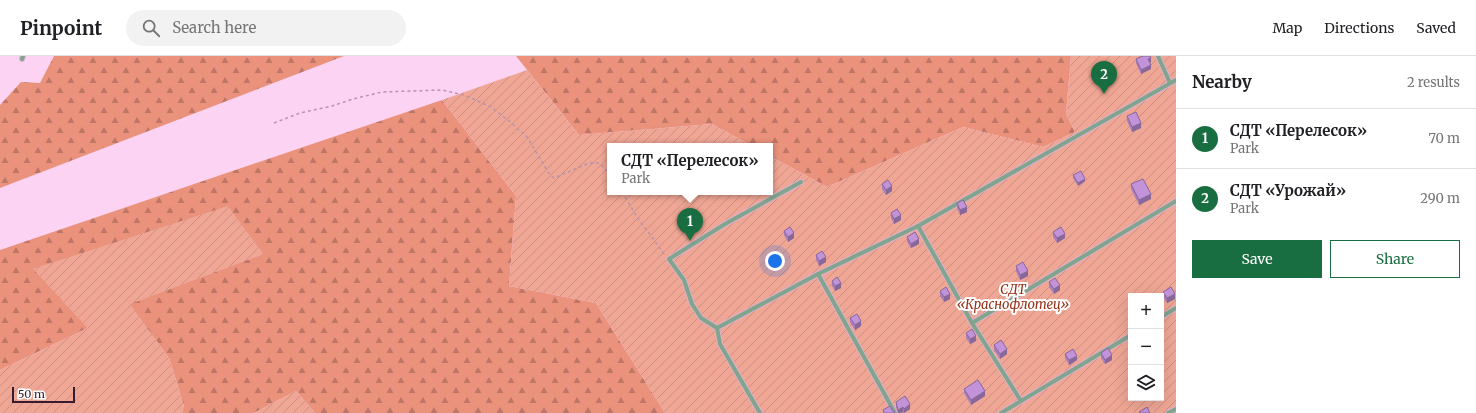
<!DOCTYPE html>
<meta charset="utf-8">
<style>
:root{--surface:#fff;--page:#f2f2f2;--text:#202124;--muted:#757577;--line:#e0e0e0;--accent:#196e41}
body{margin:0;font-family:Merriweather,serif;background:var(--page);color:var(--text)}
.controls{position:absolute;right:12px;bottom:12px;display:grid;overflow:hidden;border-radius:0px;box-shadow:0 4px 16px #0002}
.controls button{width:36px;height:36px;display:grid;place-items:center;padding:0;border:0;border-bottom:1px solid var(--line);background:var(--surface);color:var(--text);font:20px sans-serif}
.scale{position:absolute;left:12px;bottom:10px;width:63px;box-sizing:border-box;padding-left:4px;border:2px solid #351c30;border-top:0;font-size:11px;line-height:14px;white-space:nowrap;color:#351c30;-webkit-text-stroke:3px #fff;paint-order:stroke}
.you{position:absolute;left:775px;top:205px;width:14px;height:14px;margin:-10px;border:3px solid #fff;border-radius:50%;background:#1a73e8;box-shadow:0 0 0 6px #1a73e833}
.badge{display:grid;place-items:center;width:26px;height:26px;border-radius:50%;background:var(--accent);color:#fff;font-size:13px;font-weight:700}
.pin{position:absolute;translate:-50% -33px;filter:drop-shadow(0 1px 2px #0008)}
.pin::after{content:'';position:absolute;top:21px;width:14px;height:12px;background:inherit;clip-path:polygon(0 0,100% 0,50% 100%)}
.popup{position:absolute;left:607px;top:87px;width:166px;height:52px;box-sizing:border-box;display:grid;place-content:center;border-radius:0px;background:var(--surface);filter:drop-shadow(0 1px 3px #0005);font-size:13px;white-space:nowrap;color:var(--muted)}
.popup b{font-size:15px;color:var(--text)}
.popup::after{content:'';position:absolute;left:50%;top:100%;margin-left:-8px;border:8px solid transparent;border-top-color:var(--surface)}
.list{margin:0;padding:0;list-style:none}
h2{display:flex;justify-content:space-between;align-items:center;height:52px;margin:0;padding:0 16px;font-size:17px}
h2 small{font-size:13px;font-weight:400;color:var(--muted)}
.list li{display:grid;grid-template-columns:26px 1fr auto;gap:12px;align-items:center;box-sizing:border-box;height:60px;padding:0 16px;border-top:1px solid var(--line)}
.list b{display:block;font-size:15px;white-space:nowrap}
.list p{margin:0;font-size:13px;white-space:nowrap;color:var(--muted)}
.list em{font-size:13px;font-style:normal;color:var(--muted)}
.actions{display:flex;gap:8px;padding:12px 16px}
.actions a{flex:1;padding:9px 0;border:1px solid var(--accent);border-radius:0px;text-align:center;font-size:14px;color:var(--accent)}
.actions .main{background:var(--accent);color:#fff}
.icon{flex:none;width:22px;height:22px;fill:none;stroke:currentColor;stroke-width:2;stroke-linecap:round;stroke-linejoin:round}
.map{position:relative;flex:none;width:1176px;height:357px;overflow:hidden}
header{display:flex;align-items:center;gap:24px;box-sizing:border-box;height:56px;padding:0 20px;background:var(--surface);border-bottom:1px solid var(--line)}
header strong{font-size:19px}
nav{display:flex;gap:22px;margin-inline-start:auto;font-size:14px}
.search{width:280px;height:36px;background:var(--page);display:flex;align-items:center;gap:10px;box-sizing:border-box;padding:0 14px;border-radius:22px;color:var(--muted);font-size:15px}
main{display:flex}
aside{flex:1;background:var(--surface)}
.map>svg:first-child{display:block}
.forest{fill:url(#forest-firs)}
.garden{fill:url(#garden-furrows);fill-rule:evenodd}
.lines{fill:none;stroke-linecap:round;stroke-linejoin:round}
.service-casing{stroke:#d8b2cf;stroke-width:6}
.path{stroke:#b793af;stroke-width:1.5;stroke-dasharray:3 3;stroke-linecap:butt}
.service{stroke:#82a48c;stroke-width:4}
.wall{fill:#a87ebb}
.shaded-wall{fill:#886799}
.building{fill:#c393da;stroke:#886799}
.labels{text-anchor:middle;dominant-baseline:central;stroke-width:4;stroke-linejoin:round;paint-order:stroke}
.park-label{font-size:13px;font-style:italic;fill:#973017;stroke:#fff}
</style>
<header>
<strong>Pinpoint</strong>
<div class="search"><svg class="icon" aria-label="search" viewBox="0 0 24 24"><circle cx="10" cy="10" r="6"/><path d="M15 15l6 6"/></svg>Search here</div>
<nav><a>Map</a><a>Directions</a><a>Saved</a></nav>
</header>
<main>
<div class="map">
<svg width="1176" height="357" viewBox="0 0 1176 357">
<defs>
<pattern id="forest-firs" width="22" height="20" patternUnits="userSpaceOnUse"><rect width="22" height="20" fill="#ea927c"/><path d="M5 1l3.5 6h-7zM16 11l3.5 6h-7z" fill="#be7666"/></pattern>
<pattern id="garden-furrows" width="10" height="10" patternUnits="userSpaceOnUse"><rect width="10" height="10" fill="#efa694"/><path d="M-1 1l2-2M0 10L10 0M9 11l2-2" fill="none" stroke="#ce8e80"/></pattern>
</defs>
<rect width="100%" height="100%" fill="#fcd3f2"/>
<!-- forest -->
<g class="forest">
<path d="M54,0H344L0,132V49L21,26L40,27Z"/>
<path d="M516,0H1071L1066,58L1075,76L1043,91L963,71L827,131L770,100V90H752L712,68L579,79Z"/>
<path d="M442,44L516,140L509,230L596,247L665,357H315L296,335L254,357H182L184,350L169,302L129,248L263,198L227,151L34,213L88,272L0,314V194Z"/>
</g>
<!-- garden -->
<g class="garden">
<path d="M1071,0H1176V357H665L596,247L509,230L516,140L442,44L527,14L579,79L712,68L752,90H610V136H770V100L827,131L963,71L1043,91L1075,76L1066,58ZM1131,240H1161V342H1131Z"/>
<path d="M228,150L263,198L130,248L169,302L184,350L182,357H0V314L88,272L33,213Z"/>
<path d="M296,335L315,357H254Z"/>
</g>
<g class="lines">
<!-- service casing -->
<g class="service-casing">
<g id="service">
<path d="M1158,0L1170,27"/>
<path d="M22,3L23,0"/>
<path d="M801,126L725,168L669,203L684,224L692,248L701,262L717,272L818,218L918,170L1176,24"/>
<path d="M918,170L972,267L1021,345"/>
<path d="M818,218L895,357"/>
<path d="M1161,261L1176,252"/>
<path d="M972,267L1176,145"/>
<path d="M717,272L720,288L760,357"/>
<path d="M1001,357L1131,279"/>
<path d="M1168,357L1176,353"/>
</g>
</g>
<!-- path -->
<g class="path">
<path d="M274,67L300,57L332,50L353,43L382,36L442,34L464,39L491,51L509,65L527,81L548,116L554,122L589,107H599L610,117"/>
<path d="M622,136L637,161L665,199"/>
</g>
<!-- service -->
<use href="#service" class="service"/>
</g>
<!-- wall -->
<g class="wall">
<path d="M1141,0H1150L1151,6L1149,7L1151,13L1141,18L1136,7V3L1141,1Z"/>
<path d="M1127,60L1141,72L1132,76L1127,65Z"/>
<path d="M1073,119L1085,125L1078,130L1073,122Z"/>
<path d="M882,128L892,135L886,139L882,133Z"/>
<path d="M1131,128L1151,143L1139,149L1131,133Z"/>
<path d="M957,147L967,156L960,159L957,152Z"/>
<path d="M891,157L901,164L894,168L891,162Z"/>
<path d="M784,175L794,182L788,186L784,179Z"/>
<path d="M1053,176L1065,182L1057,187L1053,181Z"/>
<path d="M907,181L919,188L911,192L907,186Z"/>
<path d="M816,199L826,206L819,210L816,204Z"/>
<path d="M1016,210L1028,220L1020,224L1016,215Z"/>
<path d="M832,225L841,232L835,235L832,230Z"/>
<path d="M1049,226L1060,234L1054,238L1049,231Z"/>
<path d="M940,235L950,243L944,246L940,240Z"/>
<path d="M1163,236L1175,243L1167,247L1163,241Z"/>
<path d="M850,262L861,270L855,274L850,266Z"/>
<path d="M966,277L976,285L970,288L966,282Z"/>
<path d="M994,289L1007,298L1000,303L994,294Z"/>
<path d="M1101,297L1112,304L1105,308L1101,302Z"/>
<path d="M1065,298L1077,304L1069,309L1065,302Z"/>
<path d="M964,333L985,340L971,349L964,337Z"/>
<path d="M896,346L910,353L904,357H903V356L901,357H898L896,351Z"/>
</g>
<!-- shaded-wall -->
<g class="shaded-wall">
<path d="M1151,2V6L1148,7V3Z"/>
<path d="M1151,9V13L1141,18V14Z"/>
<path d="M1141,67V72L1132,76V71Z"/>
<path d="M1085,123V125L1078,130V127Z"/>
<path d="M892,130V135L886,139V134Z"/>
<path d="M1151,138V143L1139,149V144Z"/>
<path d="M967,151V156L960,159V154Z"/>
<path d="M901,159V164L894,168V163Z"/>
<path d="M794,177V182L788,186V181Z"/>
<path d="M1065,178V182L1057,187V182Z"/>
<path d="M919,183V188L911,192V188Z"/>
<path d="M826,201V206L819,210V205Z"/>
<path d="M1028,215V220L1020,224V219Z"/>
<path d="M841,227V232L835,235V230Z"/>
<path d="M1060,229V234L1054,238V233Z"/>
<path d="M950,238V243L944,246V241Z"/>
<path d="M1175,238V243L1167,247V242Z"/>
<path d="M861,265V270L855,274V269Z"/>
<path d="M976,280V285L970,288V283Z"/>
<path d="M1007,293V298L1000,303V298Z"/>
<path d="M1112,299V304L1105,308V304Z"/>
<path d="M1077,300V304L1069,309V304Z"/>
<path d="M985,335V340L971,349V344Z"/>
<path d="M910,348V353L904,357V353Z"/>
<path d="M903,351V356L901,357H898V354Z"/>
</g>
<!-- building -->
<g class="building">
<path d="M1143,0H1150L1151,2L1148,3L1151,9L1141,14L1136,3Z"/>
<path d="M1136,56L1141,67L1132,71L1127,60Z"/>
<path d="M1081,115L1085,123L1078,127L1073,119Z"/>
<path d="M1143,123L1151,138L1139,144L1131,128Z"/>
<path d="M888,124L892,130L886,134L882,128Z"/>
<path d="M963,144L967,151L960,154L957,147Z"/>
<path d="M897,153L901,159L894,163L891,157Z"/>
<path d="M790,171L794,177L788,181L784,175Z"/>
<path d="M1061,171L1065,178L1057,182L1053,176Z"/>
<path d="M915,176L919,183L911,188L907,181Z"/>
<path d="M822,195L826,201L819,205L816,199Z"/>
<path d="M1023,206L1028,215L1020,219L1016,210Z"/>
<path d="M837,221L841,227L835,230L832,225Z"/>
<path d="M1055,222L1060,229L1054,233L1049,226Z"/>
<path d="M946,231L950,238L944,241L940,235Z"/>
<path d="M1171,231L1175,238L1167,242L1163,236Z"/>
<path d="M857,258L861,265L855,269L850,262Z"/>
<path d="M972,273L976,280L970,283L966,277Z"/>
<path d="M1001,284L1007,293L1000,298L994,289Z"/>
<path d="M1108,292L1112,299L1105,304L1101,297Z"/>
<path d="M1073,293L1077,300L1069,304L1065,298Z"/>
<path d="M978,324L985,335L971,344L964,333Z"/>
<path d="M905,340L910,348L904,353L903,351L898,354L896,346Z"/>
<path d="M890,350L892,354L895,356L893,357H884L883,354Z"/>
<path d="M1147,351L1150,357H1140L1139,356Z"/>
</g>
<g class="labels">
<!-- park labels -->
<g class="park-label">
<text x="1013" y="233">СДТ<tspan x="1013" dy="15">«Краснофлотец»</tspan></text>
</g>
</g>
</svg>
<div class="controls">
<button>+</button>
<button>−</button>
<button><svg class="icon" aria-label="layers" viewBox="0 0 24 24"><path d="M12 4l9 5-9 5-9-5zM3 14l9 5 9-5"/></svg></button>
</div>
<div class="scale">50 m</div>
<div class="you"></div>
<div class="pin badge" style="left:690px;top:185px">1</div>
<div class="popup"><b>СДТ «Перелесок»</b>Park</div>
<div class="pin badge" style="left:1104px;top:38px">2</div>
</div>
<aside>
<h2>Nearby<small>2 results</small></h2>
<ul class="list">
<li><span class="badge">1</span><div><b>СДТ «Перелесок»</b><p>Park</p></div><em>70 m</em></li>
<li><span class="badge">2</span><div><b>СДТ «Урожай»</b><p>Park</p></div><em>290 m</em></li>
</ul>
<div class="actions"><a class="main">Save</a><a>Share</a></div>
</aside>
</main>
